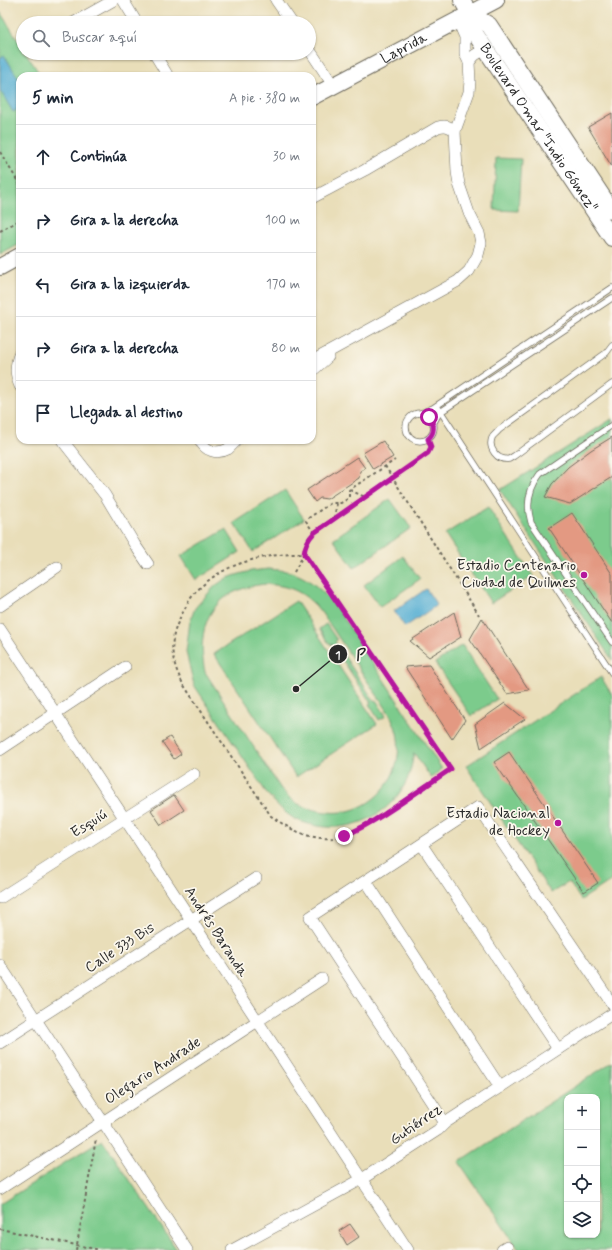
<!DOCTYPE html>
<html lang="es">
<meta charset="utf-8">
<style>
:root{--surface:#fff;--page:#f2f2f3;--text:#1f2937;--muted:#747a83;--line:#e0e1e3}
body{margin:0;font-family:Mynerve,sans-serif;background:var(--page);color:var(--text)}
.controls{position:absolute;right:12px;bottom:12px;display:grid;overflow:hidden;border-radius:8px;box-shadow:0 1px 3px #0004}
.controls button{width:36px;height:36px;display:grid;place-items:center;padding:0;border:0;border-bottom:1px solid var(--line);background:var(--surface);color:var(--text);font:20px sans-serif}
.stop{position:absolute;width:12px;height:12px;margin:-9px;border:3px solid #b5179e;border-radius:50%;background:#fff}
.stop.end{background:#b5179e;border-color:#fff;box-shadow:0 1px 4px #0008}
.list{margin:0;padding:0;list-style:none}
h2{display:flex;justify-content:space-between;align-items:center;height:52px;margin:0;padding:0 16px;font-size:17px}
h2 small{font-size:13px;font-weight:400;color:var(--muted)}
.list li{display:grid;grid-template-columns:26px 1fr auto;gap:12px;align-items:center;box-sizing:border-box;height:64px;padding:0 16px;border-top:1px solid var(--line)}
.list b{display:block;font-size:15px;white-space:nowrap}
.list em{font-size:13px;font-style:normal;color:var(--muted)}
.icon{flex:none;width:22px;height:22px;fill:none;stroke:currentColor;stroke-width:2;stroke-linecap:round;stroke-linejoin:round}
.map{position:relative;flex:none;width:612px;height:1250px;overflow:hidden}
.search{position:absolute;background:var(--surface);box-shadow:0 1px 3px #0004;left:16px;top:16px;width:300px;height:44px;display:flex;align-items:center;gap:10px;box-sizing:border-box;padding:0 14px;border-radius:22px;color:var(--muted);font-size:15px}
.panel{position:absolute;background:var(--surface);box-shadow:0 1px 3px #0004;left:16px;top:72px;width:300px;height:372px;border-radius:12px}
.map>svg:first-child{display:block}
.green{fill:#7bcb8c;stroke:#537b5c;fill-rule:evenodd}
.water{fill:#56afd3;stroke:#406d7f}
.building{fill:#e39982}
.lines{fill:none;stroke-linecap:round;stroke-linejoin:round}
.lane-casing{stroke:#6e6a5d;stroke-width:7}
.street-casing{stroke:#6e6a5d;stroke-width:12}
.secondary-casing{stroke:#6e6a5d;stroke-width:18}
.path{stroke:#6e6a5d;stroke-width:2;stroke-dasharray:3 3;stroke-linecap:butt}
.lane{stroke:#fff;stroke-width:5.5}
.street{stroke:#fff;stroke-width:11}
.secondary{stroke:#fff;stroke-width:16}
.route{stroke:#b5179e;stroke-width:5}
.poi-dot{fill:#b5179e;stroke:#fbf7ec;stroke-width:1.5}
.labels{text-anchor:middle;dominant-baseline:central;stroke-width:3.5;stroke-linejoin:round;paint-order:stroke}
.street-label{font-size:15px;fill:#2b2b2b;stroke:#fbf7ec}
.poi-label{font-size:15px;fill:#2b2b2b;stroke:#fbf7ec;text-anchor:end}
.leader{fill:none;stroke:#2b2b2b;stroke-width:1.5}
.callout-dot{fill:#2b2b2b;stroke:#fbf7ec;stroke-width:1.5}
.mark-label{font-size:12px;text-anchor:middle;font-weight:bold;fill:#fff}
.callout-label{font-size:16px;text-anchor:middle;font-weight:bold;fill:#2b2b2b;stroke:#fbf7ec;stroke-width:3.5;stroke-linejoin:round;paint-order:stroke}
</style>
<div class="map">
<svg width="612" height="1250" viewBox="0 0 612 1250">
<rect width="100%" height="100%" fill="#fbf7ec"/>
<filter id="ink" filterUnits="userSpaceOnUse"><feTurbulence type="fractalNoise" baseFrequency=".025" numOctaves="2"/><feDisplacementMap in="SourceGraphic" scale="8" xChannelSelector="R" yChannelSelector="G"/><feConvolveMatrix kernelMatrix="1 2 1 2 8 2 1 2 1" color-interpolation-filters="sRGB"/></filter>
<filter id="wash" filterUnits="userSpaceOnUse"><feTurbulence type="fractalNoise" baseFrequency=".012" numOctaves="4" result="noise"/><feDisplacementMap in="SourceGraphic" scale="16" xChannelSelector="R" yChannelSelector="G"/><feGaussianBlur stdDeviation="0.9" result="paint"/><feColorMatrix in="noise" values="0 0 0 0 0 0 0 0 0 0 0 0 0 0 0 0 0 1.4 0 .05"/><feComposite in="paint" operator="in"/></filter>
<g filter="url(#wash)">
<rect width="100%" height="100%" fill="#e9deb9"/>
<!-- green -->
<g class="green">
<path d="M0,12L23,48V53H26L41,76H20V244L0,255Z"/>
<path d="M496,158L521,159L518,211L494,210Z"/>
<path d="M612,419V660L500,490Z"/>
<path d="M285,490L304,519L253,552L234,523Z"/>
<path d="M390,499L411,528L354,568L333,539Z"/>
<path d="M488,507L533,576L491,603L445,534Z"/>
<path d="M226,529L240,552L196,580L181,556Z"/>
<path d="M403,556L420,579L380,607L364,585Z"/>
<path d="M269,569C277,570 288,570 296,574C312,580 324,593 335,605L442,769L431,778L414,753C412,762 411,771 407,780C387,823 335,839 293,818C283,812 276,803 268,795L194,685L186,652L190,621L195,608L215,586L225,579L236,575L251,571ZM266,584C291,586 305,592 321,612C338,636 354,661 370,685C380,700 393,715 397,733C407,779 367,821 320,811C310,809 300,806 292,800C288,797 285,792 281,789L205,672C195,623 213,589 266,584Z"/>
<path d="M296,601L377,724L296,777L214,654Z"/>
<path d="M326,624L337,640L335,642L374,701L376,700L386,716L379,720L369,704L371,703L332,644L330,645L319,629Z"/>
<path d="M462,645L497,699L471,716L435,663Z"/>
<path d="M601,677L612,695V880L581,900L569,882L551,893L466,766Z"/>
<path d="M612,1062V1250H519L459,1162ZM567,1097H597V1235H567Z"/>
<path d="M102,1139L177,1250H0V1204Z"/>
</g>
<!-- water -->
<g class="water">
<path d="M4,55L20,81V108L13,112L0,90V58Z"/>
<path d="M426,589L437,605L405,627L394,611Z"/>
</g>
<g id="blocks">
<!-- building -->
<g class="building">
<path d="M612,113V167L588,127Z"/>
<path d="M612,437V477L570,504L545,497L552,484L568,467L591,450Z"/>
<path d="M383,441L393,457L373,469L363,453Z"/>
<path d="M357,457L365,468L360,471L359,478L327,499L320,498L315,502L307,490Z"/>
<path d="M572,513L612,574V623L549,528Z"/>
<path d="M454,612L461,637L429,657L410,641Z"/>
<path d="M482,618L529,690L507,694L470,639Z"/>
<path d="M429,665L465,720L452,739L405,667Z"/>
<path d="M505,703L525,719L481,748L475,724Z"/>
<path d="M170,737L181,754L174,759L162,742Z"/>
<path d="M509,752L598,883L584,892L494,762Z"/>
<path d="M174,795L184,810L161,825L151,810Z"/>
<path d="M350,1224L359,1237L347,1245L339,1231Z"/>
</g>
</g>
</g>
<g filter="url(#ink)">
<use href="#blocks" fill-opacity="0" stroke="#6e6a5d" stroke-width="1"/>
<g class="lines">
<!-- lane casing -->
<g class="lane-casing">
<g id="lane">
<path d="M612,345L606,353L499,430C497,433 493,435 492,438C488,448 497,461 509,459C511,458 512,457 514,456L612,384"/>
<path d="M437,406L612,673"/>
<circle cx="420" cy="427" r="14"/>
<path d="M421,413L433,408L612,288"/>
<path d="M433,424L439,413L612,298"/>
<path d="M612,425L540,474C529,488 526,505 531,522L612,642"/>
</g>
</g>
<!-- street casing -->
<g class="street-casing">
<g id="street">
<path d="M123,0L137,23"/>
<path d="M276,0L292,23"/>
<path d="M458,21L465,37V54L469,62"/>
<path d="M73,23L114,0"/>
<path d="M309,49L333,85"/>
<path d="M154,53L168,76"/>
<path d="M312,198L365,170L438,127C446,125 449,126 455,131"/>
<path d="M20,353C15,364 15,375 20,386"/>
<path d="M312,361L458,281L469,271L478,255L481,243L479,233L469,213L459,184L457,172L455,131L469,92L470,81L469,62L475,55L485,49"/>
<path d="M312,371L328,357"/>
<path d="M62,440L105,495L135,545L148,564"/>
<path d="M200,440C205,451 217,455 228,449C231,446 234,443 237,440"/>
<path d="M0,606L57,567"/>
<path d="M0,629L408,1250"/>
<path d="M0,750L125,667"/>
<path d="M422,845L558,1049"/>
<path d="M366,881L500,1087"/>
<path d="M0,898L194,774"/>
<path d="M0,965L187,1250"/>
<path d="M0,1043L256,878"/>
<path d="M445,1123L310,917L478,807L612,1004"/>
<path d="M0,1189L322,979"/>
<path d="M232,1250L362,1179L438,1130L445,1123L612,1014"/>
<path d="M502,1250L507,1247"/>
</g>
</g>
<!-- secondary casing -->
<g class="secondary-casing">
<g id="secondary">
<path id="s1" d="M462,0L470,14L474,32L612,238"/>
<path d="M470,14L489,25L612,211"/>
<path id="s2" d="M312,97L496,0"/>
<path d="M0,267L20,256"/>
</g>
</g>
<!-- path -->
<g class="path">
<path d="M0,152L20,185"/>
<path d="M0,231L20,220"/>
<path d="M385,466L479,615"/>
<path d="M350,490L365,497"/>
<path d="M334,518L337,503"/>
<path d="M314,533L306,521L307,519L331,503H341L349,498V490L395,460"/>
<path d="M294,572L304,554C266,553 221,563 195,593C189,599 186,607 182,614C168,640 170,659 183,684L271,816C289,829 309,840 333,838C347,836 359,828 372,821C399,805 424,787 451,769L304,554C305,545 308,539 314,533L428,453L431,447L428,439"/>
<path d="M0,1229L100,1250"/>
<path d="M76,1250L96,1139"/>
</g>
<!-- lane -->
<use href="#lane" class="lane"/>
<!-- street -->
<use href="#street" class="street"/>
<!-- secondary -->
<use href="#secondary" class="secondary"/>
</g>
</g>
<g class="lines" filter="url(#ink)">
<!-- route -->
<path class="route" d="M344,836C382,819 416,792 451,769L307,558L304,554C305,545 308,539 314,533L428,453L431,447L428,439C435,433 435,424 429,417"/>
</g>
<!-- markers -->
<g class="poi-dot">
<circle cx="584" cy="575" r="4"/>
<circle cx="558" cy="823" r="4"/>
</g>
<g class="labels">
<!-- street labels -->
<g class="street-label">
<text stroke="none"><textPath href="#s2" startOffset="104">Laprida</textPath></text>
<text stroke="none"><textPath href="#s1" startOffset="150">Boulevard Omar "Indio Gómez"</textPath></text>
<text transform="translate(89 824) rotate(-32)">Esquiú</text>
<text transform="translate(216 932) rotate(57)">Andrés Baranda</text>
<text transform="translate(120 948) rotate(-33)">Calle 333 Bis</text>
<text transform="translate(153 1071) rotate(-33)">Olegario Andrade</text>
<text transform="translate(416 1125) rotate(-35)">Gutiérrez</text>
</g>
<!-- poi labels -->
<g class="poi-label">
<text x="576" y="566">Estadio Centenario<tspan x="576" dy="17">Ciudad de Quilmes</tspan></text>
<text x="550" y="814">Estadio Nacional<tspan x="550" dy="17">de Hockey</tspan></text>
</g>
</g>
<!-- callouts -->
<path class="leader" d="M296 689L338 654"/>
<g class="callout-dot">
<circle cx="296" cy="689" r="4"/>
<circle cx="338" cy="654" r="10"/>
</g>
<g class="mark-label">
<text x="338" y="659">1</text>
</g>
<g class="callout-label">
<text x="361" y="660">P</text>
</g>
</svg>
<div class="controls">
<button>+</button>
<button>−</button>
<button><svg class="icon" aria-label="locate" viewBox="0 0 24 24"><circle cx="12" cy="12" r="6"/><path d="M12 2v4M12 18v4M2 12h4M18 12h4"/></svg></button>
<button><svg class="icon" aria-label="layers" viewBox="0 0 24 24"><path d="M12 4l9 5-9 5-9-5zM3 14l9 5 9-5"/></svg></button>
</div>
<div class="stop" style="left:429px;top:417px"></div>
<div class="stop end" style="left:344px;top:836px"></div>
<div class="search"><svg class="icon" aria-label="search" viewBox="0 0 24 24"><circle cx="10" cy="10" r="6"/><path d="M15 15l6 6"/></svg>Buscar aquí</div>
<section class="panel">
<h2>5 min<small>A pie · 380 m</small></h2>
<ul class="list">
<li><svg class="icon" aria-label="ahead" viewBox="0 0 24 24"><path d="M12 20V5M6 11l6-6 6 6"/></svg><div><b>Continúa</b></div><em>30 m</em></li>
<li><svg class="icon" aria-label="right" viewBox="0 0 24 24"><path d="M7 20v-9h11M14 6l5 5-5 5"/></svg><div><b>Gira a la derecha</b></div><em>100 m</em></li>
<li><svg class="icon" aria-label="left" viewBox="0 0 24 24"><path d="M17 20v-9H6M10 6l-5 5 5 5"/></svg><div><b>Gira a la izquierda</b></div><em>170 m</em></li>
<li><svg class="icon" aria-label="right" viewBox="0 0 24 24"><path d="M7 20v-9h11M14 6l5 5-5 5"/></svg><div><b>Gira a la derecha</b></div><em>80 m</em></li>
<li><svg class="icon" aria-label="arrive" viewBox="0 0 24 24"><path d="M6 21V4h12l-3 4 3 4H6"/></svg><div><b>Llegada al destino</b></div></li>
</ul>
</section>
</div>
